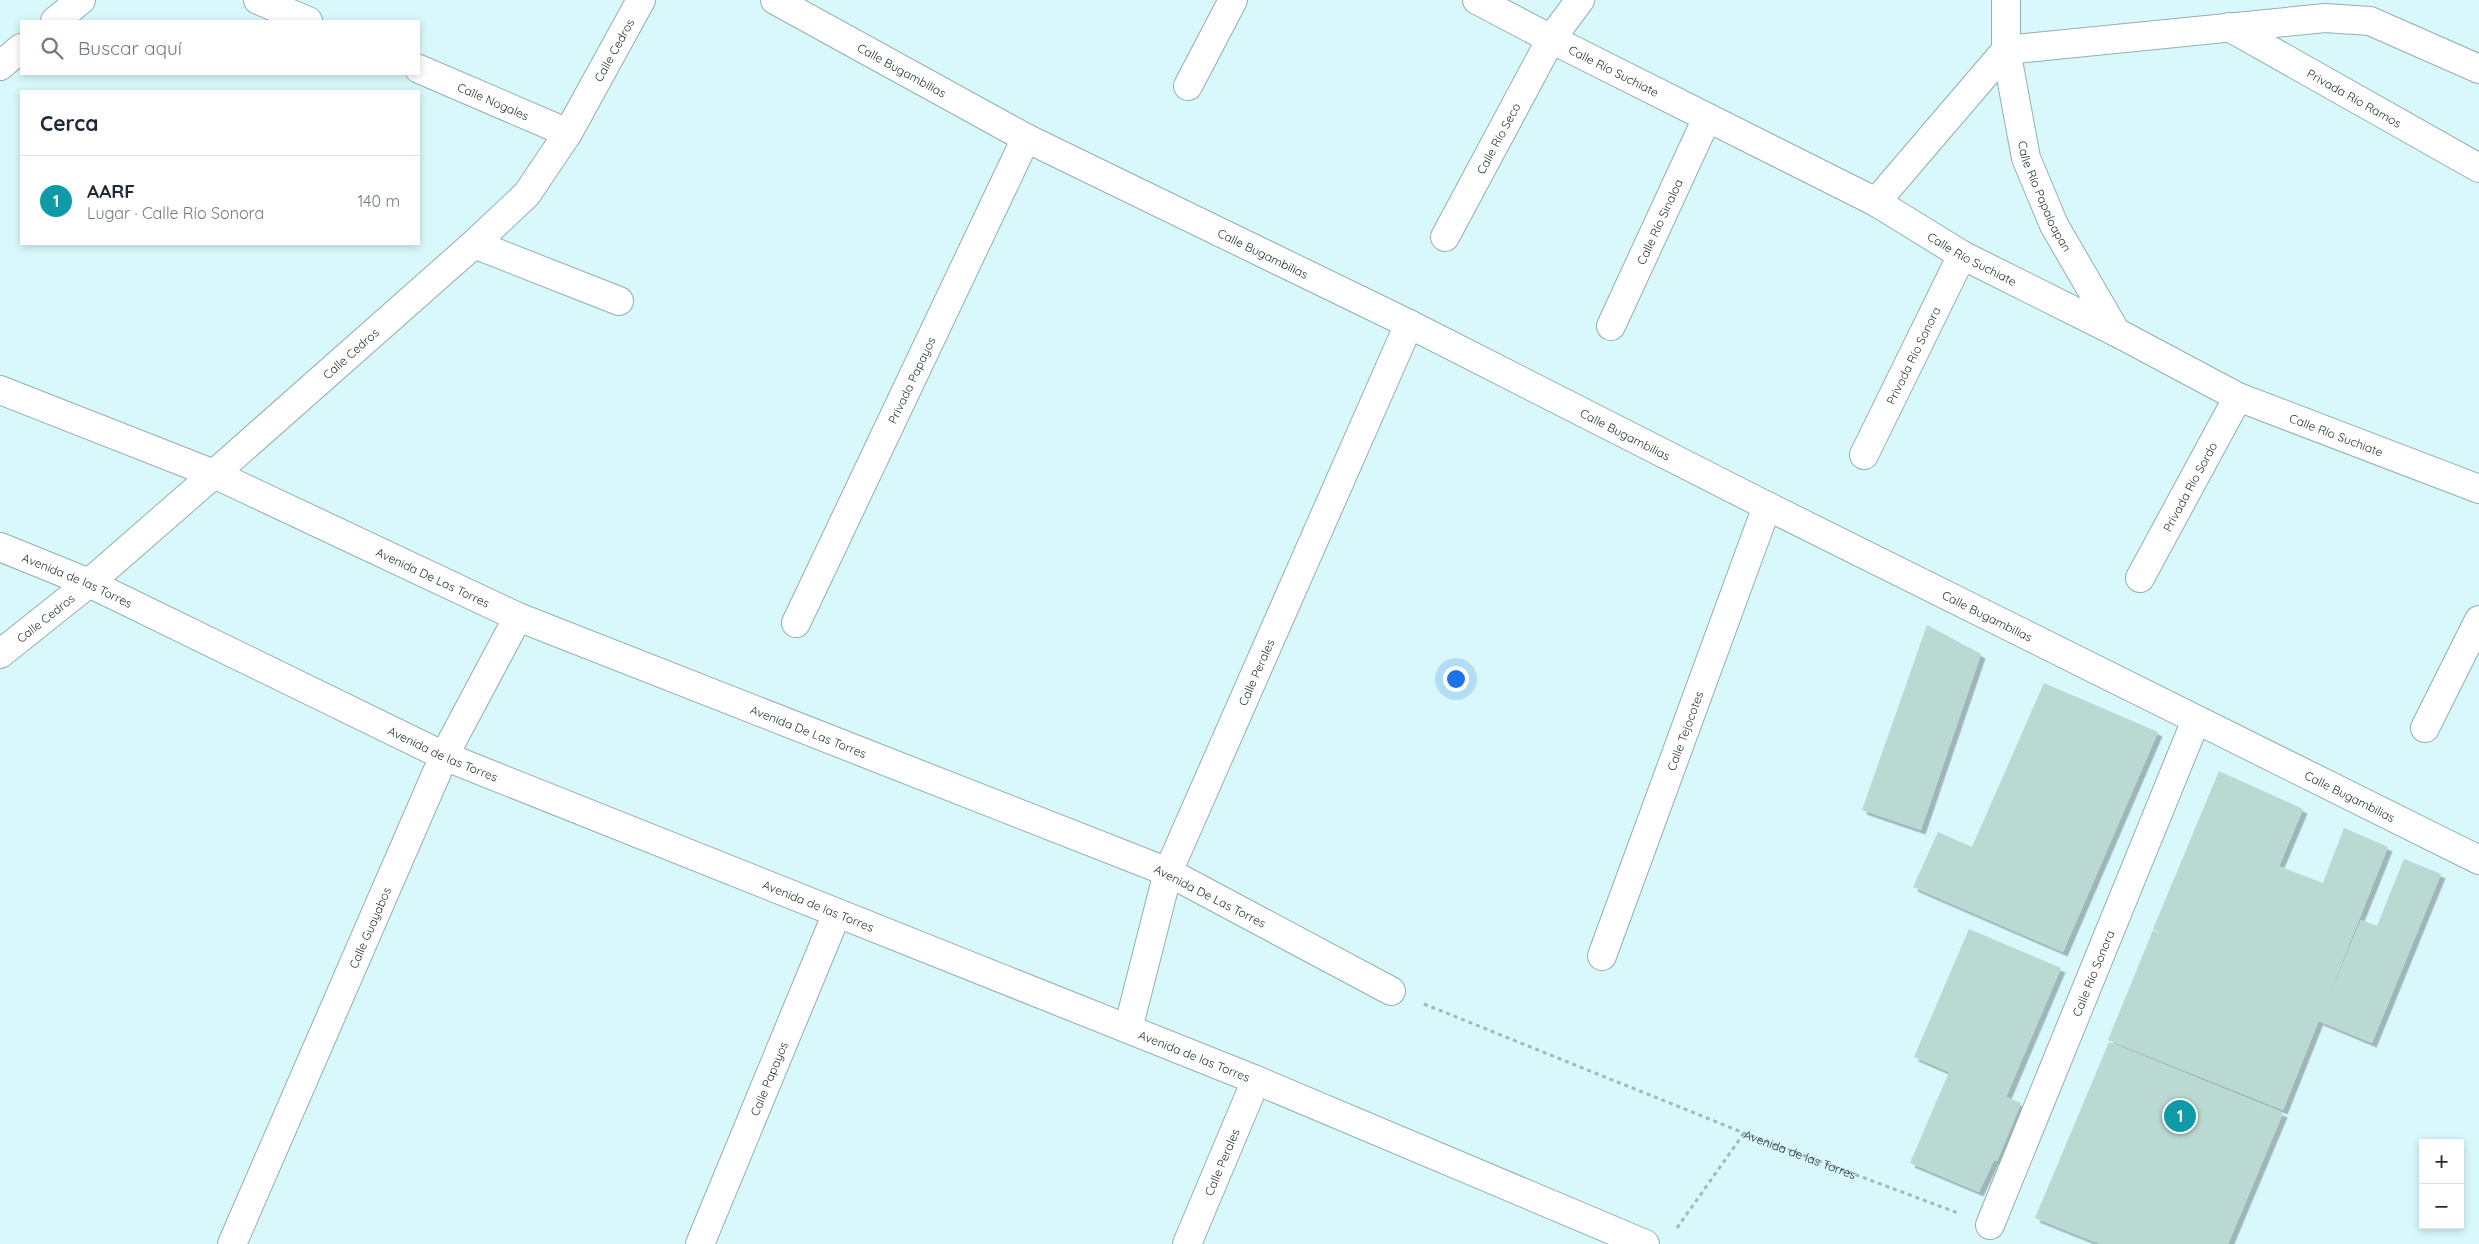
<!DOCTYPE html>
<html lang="es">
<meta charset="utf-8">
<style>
:root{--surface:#fff;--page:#f2f2f3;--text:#1f2937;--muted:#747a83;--line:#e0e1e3;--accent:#0b8043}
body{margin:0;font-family:Quicksand,sans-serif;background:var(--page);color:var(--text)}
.controls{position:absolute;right:15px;bottom:15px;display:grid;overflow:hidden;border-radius:0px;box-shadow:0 2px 8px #0003}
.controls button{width:45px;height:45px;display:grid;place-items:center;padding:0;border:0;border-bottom:1px solid var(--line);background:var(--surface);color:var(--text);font:25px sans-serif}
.you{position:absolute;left:1455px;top:678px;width:18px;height:18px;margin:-12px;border:4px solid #fff;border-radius:50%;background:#1a73e8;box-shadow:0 0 0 8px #1a73e833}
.badge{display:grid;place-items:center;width:32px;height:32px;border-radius:50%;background:var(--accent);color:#fff;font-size:16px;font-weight:700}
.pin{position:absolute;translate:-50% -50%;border:2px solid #fff;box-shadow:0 1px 5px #0006}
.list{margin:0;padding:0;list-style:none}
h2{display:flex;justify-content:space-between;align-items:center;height:65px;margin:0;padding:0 20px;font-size:21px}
h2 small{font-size:16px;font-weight:400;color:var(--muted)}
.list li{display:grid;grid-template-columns:32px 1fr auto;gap:15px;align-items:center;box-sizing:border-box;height:90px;padding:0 20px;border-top:1px solid var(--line)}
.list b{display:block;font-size:19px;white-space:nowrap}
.list p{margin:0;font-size:16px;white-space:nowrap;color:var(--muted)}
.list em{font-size:16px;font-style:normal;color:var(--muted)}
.icon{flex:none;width:28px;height:28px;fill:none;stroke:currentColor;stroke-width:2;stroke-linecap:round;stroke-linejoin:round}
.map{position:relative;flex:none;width:2479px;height:1244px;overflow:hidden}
.search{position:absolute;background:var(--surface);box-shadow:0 2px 8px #0003;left:20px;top:20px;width:400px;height:55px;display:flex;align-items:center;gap:12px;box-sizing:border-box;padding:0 18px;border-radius:0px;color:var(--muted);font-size:19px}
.panel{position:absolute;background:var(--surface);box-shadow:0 2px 8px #0003;left:20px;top:90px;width:400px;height:155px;border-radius:0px}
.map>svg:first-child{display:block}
.building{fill:#bbd9d3;filter:url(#shadow)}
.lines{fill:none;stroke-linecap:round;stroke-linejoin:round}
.minor-casing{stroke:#92afb2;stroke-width:30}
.major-casing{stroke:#92afb2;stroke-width:30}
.path{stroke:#a0b9bb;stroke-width:3;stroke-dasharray:4 4;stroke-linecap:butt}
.minor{stroke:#fff;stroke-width:28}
.major{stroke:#fff;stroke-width:28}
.labels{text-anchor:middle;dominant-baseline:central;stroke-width:4.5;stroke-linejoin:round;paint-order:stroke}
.street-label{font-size:12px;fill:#243030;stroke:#fefefe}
</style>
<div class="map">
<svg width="2479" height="1244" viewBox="0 0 2479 1244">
<defs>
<filter id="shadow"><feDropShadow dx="4.5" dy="4.5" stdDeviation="0" flood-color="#0004"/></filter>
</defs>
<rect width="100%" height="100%" fill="#d9f8fb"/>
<!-- building -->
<g class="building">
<path d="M1927,625L1981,654L1921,830L1862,810Z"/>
<path d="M2044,683L2158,732L2063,952L1913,887L1938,832L1972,847Z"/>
<path d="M2219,771L2303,809L2279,866L2323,883L2344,828L2388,847L2283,1110L2108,1040L2153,930L2170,937L2153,929Z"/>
<path d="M2404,859L2441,874L2372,1043L2319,1021L2361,920L2377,926Z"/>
<path d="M1969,929L2061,968L2006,1097L2021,1103L1997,1161L1994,1160L1979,1192L1910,1163L1949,1072L1914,1057Z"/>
<path d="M2109,1042L2283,1113L2228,1244H2100L2035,1218Z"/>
</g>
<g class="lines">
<!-- minor casing -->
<g class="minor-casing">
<g id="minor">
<path d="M258,0L308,21"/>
<path id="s2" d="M775,0L1026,138L1409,324L1767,506L2479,860"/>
<path id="s3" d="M1477,0L1551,39L1876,202L1962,255L2116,332L2238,397L2479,489"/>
<path id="s4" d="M2006,0V50L2026,158L2054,225L2116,332"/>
<path d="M55,21L81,0"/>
<path id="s5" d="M2229,27L2479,168"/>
<path d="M2006,50L2325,18L2370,21L2479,69"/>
<path d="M0,66L21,48"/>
<path id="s6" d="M419,69L568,133"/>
<path d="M1188,86L1233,0"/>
<path d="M1876,202L2006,50"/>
<path id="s7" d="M1445,237L1551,39L1580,0"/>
<path d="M474,244L619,301"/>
<path id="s8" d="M1611,326L1707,118"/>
<path id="s9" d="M1864,455L1962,255"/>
<path id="s10" d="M2140,578L2238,397"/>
<path id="s11" d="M796,623L1026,138"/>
<path id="s12" d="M0,654L89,583L214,474L474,244L527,194L568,133L641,0"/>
<path d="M2425,728L2479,620"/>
<path id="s13" d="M1602,956L1767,506"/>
<path id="s14" d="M1391,991L1168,872L1409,324"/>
<path id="s15" d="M1990,1225L2196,720"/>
<path id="s16" d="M232,1244L444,756L518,617"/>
<path id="s17" d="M700,1244L837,913"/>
<path id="s18" d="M1187,1244L1256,1080"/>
</g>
</g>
<!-- major casing -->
<g class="major-casing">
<g id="major">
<path id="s19" d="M0,390L214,474L518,617L1168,872L1128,1029"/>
<path id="s20" d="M0,547L89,583L444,756L1256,1080L1645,1244"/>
</g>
</g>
<!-- path -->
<g class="path">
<path id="s1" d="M1424,1004L1744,1133L1958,1213"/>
<path d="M1677,1228L1744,1133"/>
</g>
<!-- minor -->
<use href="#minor" class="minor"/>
<!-- major -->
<use href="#major" class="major"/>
</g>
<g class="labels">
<!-- street labels -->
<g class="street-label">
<text stroke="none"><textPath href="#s12" startOffset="868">Calle Cedros</textPath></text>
<text stroke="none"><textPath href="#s2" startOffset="145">Calle Bugambilias</textPath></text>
<text stroke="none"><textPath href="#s3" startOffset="154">Calle Río Suchiate</textPath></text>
<text stroke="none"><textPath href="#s5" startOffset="144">Privada Río Ramos</textPath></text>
<text stroke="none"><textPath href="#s6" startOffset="81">Calle Nogales</textPath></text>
<text stroke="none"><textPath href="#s7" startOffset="112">Calle Río Seco</textPath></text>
<text stroke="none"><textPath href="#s4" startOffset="202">Calle Río Papaloapan</textPath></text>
<text stroke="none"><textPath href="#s8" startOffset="115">Calle Río Sinaloa</textPath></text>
<text stroke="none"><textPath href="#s2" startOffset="550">Calle Bugambilias</textPath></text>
<text stroke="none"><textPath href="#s3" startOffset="559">Calle Río Suchiate</textPath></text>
<text stroke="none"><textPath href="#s12" startOffset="462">Calle Cedros</textPath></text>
<text stroke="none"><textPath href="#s9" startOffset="111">Privada Río Sonora</textPath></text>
<text stroke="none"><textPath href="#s11" startOffset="269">Privada Papayos</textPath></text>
<text stroke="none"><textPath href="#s2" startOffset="955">Calle Bugambilias</textPath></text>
<text stroke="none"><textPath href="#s3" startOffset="964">Calle Río Suchiate</textPath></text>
<text stroke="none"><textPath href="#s10" startOffset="104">Privada Río Sordo</textPath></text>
<text stroke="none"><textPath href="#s19" startOffset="472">Avenida De Las Torres</textPath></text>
<text stroke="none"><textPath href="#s20" startOffset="84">Avenida de las Torres</textPath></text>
<text stroke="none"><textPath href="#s2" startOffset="1360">Calle Bugambilias</textPath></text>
<text stroke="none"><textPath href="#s12" startOffset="58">Calle Cedros</textPath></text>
<text stroke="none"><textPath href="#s14" startOffset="471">Calle Perales</textPath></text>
<text stroke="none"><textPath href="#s19" startOffset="878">Avenida De Las Torres</textPath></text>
<text stroke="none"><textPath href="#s13" startOffset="240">Calle Tejocotes</textPath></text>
<text stroke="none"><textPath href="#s20" startOffset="489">Avenida de las Torres</textPath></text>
<text stroke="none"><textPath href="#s2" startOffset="1765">Calle Bugambilias</textPath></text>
<text transform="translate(1210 896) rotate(27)">Avenida De Las Torres</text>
<text stroke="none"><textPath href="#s20" startOffset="894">Avenida de las Torres</textPath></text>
<text stroke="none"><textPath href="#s16" startOffset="345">Calle Guayabos</textPath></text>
<text stroke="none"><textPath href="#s15" startOffset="272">Calle Río Sonora</textPath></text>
<text stroke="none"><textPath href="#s20" startOffset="1299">Avenida de las Torres</textPath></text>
<text stroke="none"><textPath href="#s17" startOffset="179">Calle Papayos</textPath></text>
<text stroke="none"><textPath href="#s1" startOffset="405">Avenida de las Torres</textPath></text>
<text stroke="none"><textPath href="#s18" startOffset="89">Calle Perales</textPath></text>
</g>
</g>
</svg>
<div class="controls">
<button>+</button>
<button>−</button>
</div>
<div class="you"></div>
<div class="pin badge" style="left:2180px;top:1116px;background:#0f9aa8">1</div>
<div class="search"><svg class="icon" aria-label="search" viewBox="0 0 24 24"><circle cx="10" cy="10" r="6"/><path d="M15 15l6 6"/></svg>Buscar aquí</div>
<section class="panel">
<h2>Cerca<small></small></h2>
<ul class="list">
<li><span class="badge" style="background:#0f9aa8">1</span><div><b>AARF</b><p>Lugar · Calle Río Sonora</p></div><em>140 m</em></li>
</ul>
</section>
</div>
